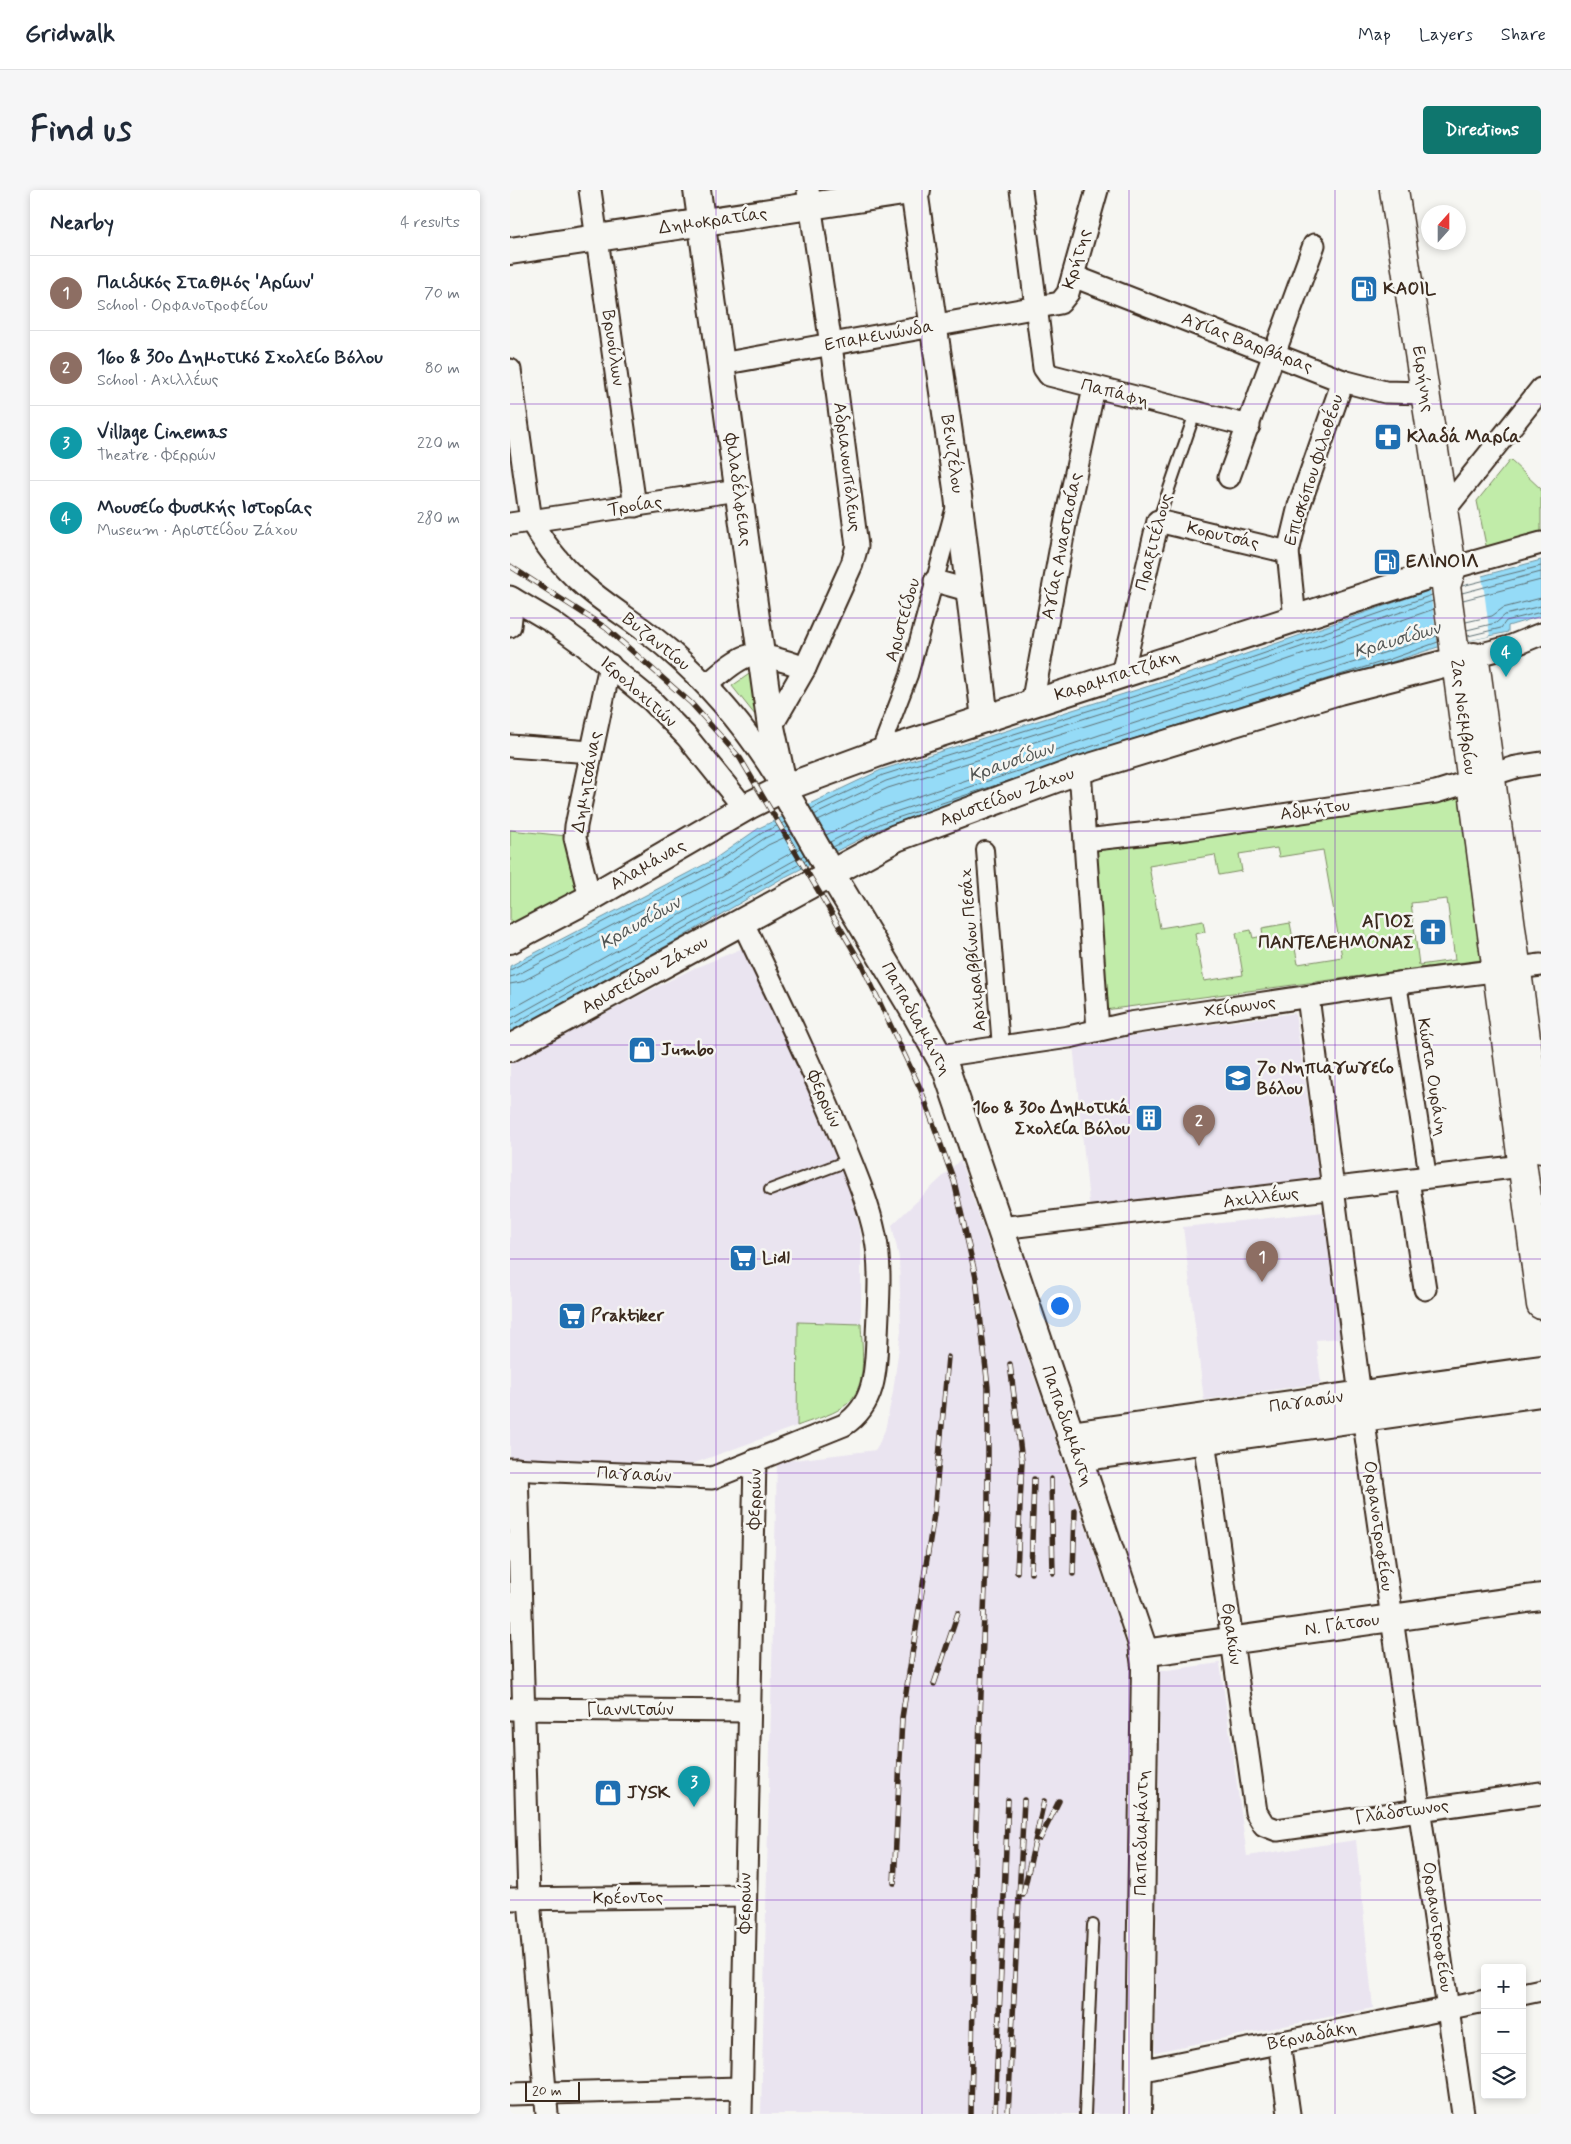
<!DOCTYPE html>
<meta charset="utf-8">
<style>
:root{--surface:#fff;--page:#f6f6f7;--text:#1f2937;--muted:#747a83;--line:#e0e1e3;--accent:#0f766e}
body{margin:0;font-family:Mynerve,sans-serif;background:var(--page);color:var(--text)}
.controls{position:absolute;right:15px;bottom:15px;display:grid;overflow:hidden;border-radius:5px;box-shadow:0 2px 8px #0003}
.controls button{width:45px;height:45px;display:grid;place-items:center;padding:0;border:0;border-bottom:1px solid var(--line);background:var(--surface);color:var(--text);font:25px sans-serif}
.compass{position:absolute;left:911px;top:15px;width:45px;height:45px;border-radius:50%;background:var(--surface);box-shadow:0 2px 8px #0003;rotate:21deg}
.scale{position:absolute;left:15px;bottom:12px;width:55px;box-sizing:border-box;padding-left:5px;border:2px solid #3b2a1e;border-top:0;font-size:14px;line-height:18px;white-space:nowrap;color:#3b2a1e;-webkit-text-stroke:4px #f6f6f2;paint-order:stroke}
.you{position:absolute;left:549px;top:1115px;width:18px;height:18px;margin:-12px;border:4px solid #fff;border-radius:50%;background:#1a73e8;box-shadow:0 0 0 8px #1a73e833}
.badge{display:grid;place-items:center;width:32px;height:32px;border-radius:50%;background:var(--accent);color:#fff;font-size:16px;font-weight:700}
.pin{position:absolute;translate:-50% -41px;filter:drop-shadow(0 1px 2px #0008)}
.pin::after{content:'';position:absolute;top:26px;width:18px;height:15px;background:inherit;clip-path:polygon(0 0,100% 0,50% 100%)}
.list{margin:0;padding:0;list-style:none}
h2{display:flex;justify-content:space-between;align-items:center;height:65px;margin:0;padding:0 20px;font-size:21px}
h2 small{font-size:16px;font-weight:400;color:var(--muted)}
.list li{display:grid;grid-template-columns:32px 1fr auto;gap:15px;align-items:center;box-sizing:border-box;height:75px;padding:0 20px;border-top:1px solid var(--line)}
.list b{display:block;font-size:19px;white-space:nowrap}
.list p{margin:0;font-size:16px;white-space:nowrap;color:var(--muted)}
.list em{font-size:16px;font-style:normal;color:var(--muted)}
.icon{flex:none;width:28px;height:28px;fill:none;stroke:currentColor;stroke-width:2;stroke-linecap:round;stroke-linejoin:round}
.map{position:relative;flex:none;width:1031px;height:1924px;overflow:hidden;border-radius:5px}
header{display:flex;align-items:center;gap:30px;box-sizing:border-box;height:70px;padding:0 25px;background:var(--surface);border-bottom:1px solid var(--line)}
header strong{font-size:24px}
nav{display:flex;gap:28px;margin-inline-start:auto;font-size:18px}
.intro{display:flex;align-items:center;justify-content:space-between;box-sizing:border-box;height:120px;padding:0 30px}
h1{margin:0;font-size:35px}
.button{padding:12px 22px;border-radius:5px;background:var(--accent);color:#fff;font-size:18px;font-weight:700}
main{display:flex;gap:30px;padding:0 30px}
aside{flex:1;background:var(--surface);border-radius:5px;box-shadow:0 2px 8px #0003}
.map>svg:first-child{display:block}
.built{fill:#eae4f0}
.green{fill:#c1eca9;stroke:#7e8b64;fill-rule:evenodd}
.water{fill:#95dbf7;stroke:#7194a0}
.pier{fill:#f6f6f2}
.lines{fill:none;stroke-linecap:round;stroke-linejoin:round}
.shore{stroke:#5f7175;stroke-width:1}
.service-casing{stroke:#3b2a1e;stroke-width:14}
.pedestrian-casing{stroke:#3b2a1e;stroke-width:20}
.minor-casing{stroke:#3b2a1e;stroke-width:25}
.tertiary-casing{stroke:#3b2a1e;stroke-width:30}
.secondary-casing{stroke:#3b2a1e;stroke-width:31}
.service{stroke:#f6f6f2;stroke-width:10}
.pedestrian{stroke:#f6f6f2;stroke-width:16}
.minor{stroke:#f6f6f2;stroke-width:21}
.tertiary{stroke:#f6f6f2;stroke-width:26}
.secondary{stroke:#f6f6f2;stroke-width:28}
.rail-casing{stroke:#3b2a1e;stroke-width:5.5}
.rail{stroke:#f6f6f2;stroke-width:4;stroke-dasharray:11;stroke-linecap:butt}
.grid{fill:none;stroke:#7b2cbf;stroke-width:1;stroke-opacity:0.55}
.labels{text-anchor:middle;dominant-baseline:central;stroke-width:5;stroke-linejoin:round;paint-order:stroke}
.street-label{font-size:18px;fill:#3b2a1e;stroke:#f6f6f2}
.poi-label{font-size:18px;font-weight:bold;fill:#3b2a1e;stroke:#f6f6f2;text-anchor:start}
.water-label{font-size:19px;font-style:italic;fill:#525654;stroke:#f6f6f2}
</style>
<header>
<strong>Gridwalk</strong>
<nav><a>Map</a><a>Layers</a><a>Share</a></nav>
</header>
<div class="intro"><h1>Find us</h1><a class="button">Directions</a></div>
<main>
<aside>
<h2>Nearby<small>4 results</small></h2>
<ul class="list">
<li><span class="badge" style="background:#8d6e63">1</span><div><b>Παιδικός Σταθμός 'Αρίων'</b><p>School · Ορφανοτροφείου</p></div><em>70 m</em></li>
<li><span class="badge" style="background:#8d6e63">2</span><div><b>16ο &amp; 30ο Δημοτικό Σχολείο Βόλου</b><p>School · Αχιλλέως</p></div><em>80 m</em></li>
<li><span class="badge" style="background:#0f9aa8">3</span><div><b>Village Cinemas</b><p>Theatre · Φερρών</p></div><em>220 m</em></li>
<li><span class="badge" style="background:#0f9aa8">4</span><div><b>Μουσείο Φυσικής Ιστορίας</b><p>Museum · Αριστείδου Ζάχου</p></div><em>280 m</em></li>
</ul>
</aside>
<div class="map">
<svg width="1031" height="1924" viewBox="0 0 1031 1924">
<rect width="100%" height="100%" fill="#f6f6f2"/>
<filter id="ink" filterUnits="userSpaceOnUse"><feTurbulence type="fractalNoise" baseFrequency=".02" numOctaves="2"/><feDisplacementMap in="SourceGraphic" scale="10" xChannelSelector="R" yChannelSelector="G"/><feConvolveMatrix kernelMatrix="1 2 1 2 8 2 1 2 1" color-interpolation-filters="sRGB"/></filter>
<g filter="url(#ink)">
<!-- built -->
<g class="built">
<path d="M233,758L273,841L343,1009L351,1046V1134L288,1132L287,1236L179,1275L0,1267V872L180,780Z"/>
<path d="M785,823L810,993L580,1022L563,854Z"/>
<path d="M450,970L621,1470L614,1924H251L267,1272L366,1260L375,1240L383,1202L391,1141L389,1068L382,1035Z"/>
<path d="M814,1022L832,1148L806,1150L811,1193L694,1210L673,1037Z"/>
<path d="M710,1473L737,1666L846,1650L863,1818L645,1862L650,1481Z"/>
</g>
<!-- green -->
<g class="green">
<path d="M1000,270L1031,299V349L978,365L967,311Z"/>
<path d="M245,480L249,530L222,496Z"/>
<path d="M949,607L971,770L595,820L585,654L670,646ZM767,658L769,667L813,660L832,767L788,774L780,733L752,738L753,746L743,748L741,740L726,743L733,785L694,791L685,744L695,742L693,731L650,738L639,676L705,665L709,685L732,681L729,664ZM937,709L945,770L909,775L901,713Z"/>
<path d="M0,640L56,646L71,702L0,740Z"/>
<path d="M288,1132L351,1134C352,1161 359,1200 333,1217C320,1226 302,1230 287,1236Z"/>
</g>
<!-- water -->
<path class="water" d="M1031,370V426L998,436V442L928,457L374,637L271,689L167,750L0,842V776L203,670L249,638L371,580L687,481L920,400Z"/>
<!-- pier -->
<path class="pier" d="M972,385L980,446L928,457L920,400Z"/>
<g class="lines">
<!-- shore -->
<g class="shore">
<path d="M952,396L1031,376"/>
<path d="M952,403L1031,382"/>
<path d="M953,410L1031,390"/>
<path d="M956,432L982,426L993,418L1031,408"/>
<path d="M957,440L986,433L995,425L1031,416"/>
<path d="M958,446L991,438L996,431L1031,422"/>
<path d="M620,550L878,470L928,452"/>
<path d="M301,619L373,585L689,486L922,405"/>
<path d="M304,625L376,591L690,492L923,411"/>
<path d="M308,631L378,598L693,499L924,419"/>
<path d="M316,645L368,620L625,533L926,438"/>
<path d="M320,652L370,627L628,541L927,446"/>
<path d="M323,657L372,633L510,587"/>
<path d="M0,780L205,674L252,643L275,632"/>
<path d="M0,787L7,785L208,680L255,648L278,637"/>
<path d="M0,794L11,792L211,687L258,655L282,644"/>
<path d="M0,820L290,658"/>
<path d="M0,829L294,665"/>
<path d="M0,836L297,670"/>
</g>
<!-- service casing -->
<g class="service-casing">
<g id="service">
<path d="M648,331L685,223"/>
<path d="M260,1000L340,970"/>
<path d="M575,1924L583,1735"/>
</g>
</g>
<!-- pedestrian casing -->
<g class="pedestrian-casing">
<g id="pedestrian">
<path d="M369,563L399,485L444,320"/>
<path d="M475,660L491,857"/>
<path d="M888,793L918,987"/>
</g>
</g>
<!-- minor casing -->
<g class="minor-casing">
<g id="minor">
<path d="M80,0L125,316"/>
<path d="M511,0L534,178L539,185L739,236"/>
<path d="M563,86L833,191L875,202L915,203"/>
<path d="M211,174L550,113L558,103L587,0"/>
<path d="M0,180L21,331C37,359 57,383 83,403C108,423 135,439 159,460C203,498 239,542 269,591"/>
<path d="M719,287L804,55"/>
<path d="M933,322L1031,199"/>
<path d="M0,334L228,300"/>
<path d="M942,378L1031,353"/>
<path d="M425,391L461,401"/>
<path d="M0,407L42,432L75,456L141,510L177,547L235,619"/>
<path d="M785,429L778,362L789,316L833,191"/>
<path d="M0,436L3,409"/>
<path d="M964,466L999,457L1031,444"/>
<path d="M612,484L648,331L778,362"/>
<path d="M197,495C208,486 221,473 235,467C249,461 281,473 295,478"/>
<path d="M522,514L556,329L584,198"/>
<path d="M261,537L295,478L342,374L347,356L321,155L298,0"/>
<path d="M0,556L81,562"/>
<path d="M570,580L588,840"/>
<path d="M575,650L677,639L926,602L1006,577L1031,573"/>
<path d="M80,708L65,648L66,636L100,475"/>
<path d="M798,807L850,1205L953,1924"/>
<path d="M430,866L559,847L620,833L888,793L1031,775"/>
<path d="M898,990L915,1099"/>
<path d="M490,1038L1012,976"/>
<path d="M694,1250L746,1622L754,1635L767,1640L1031,1603"/>
<path d="M0,1279L202,1288L334,1235C365,1215 366,1181 367,1147C368,1114 372,1078 365,1045C358,1011 343,977 330,945C300,872 266,802 232,731"/>
<path d="M7,1279L19,1709L37,1924"/>
<path d="M0,1519L239,1521"/>
<path d="M0,1709L235,1706"/>
<path d="M1012,1804L1031,1800"/>
<path d="M769,1852L779,1924"/>
<path d="M629,1881L975,1811"/>
<path d="M0,1904L231,1898"/>
<path d="M231,1924L245,1270"/>
</g>
</g>
<!-- tertiary casing -->
<g class="tertiary-casing">
<g id="tertiary">
<path d="M187,0L261,537L274,598L280,611L321,683L404,821L436,879L632,1454L635,1476L628,1924"/>
<path d="M404,0L448,306L475,529"/>
<path d="M0,61L407,0"/>
<path d="M0,750L80,708L240,615L274,598L369,563L942,378"/>
<path d="M0,858L386,648L570,580L829,501L964,466"/>
<path d="M560,1245L1031,1179"/>
<path d="M569,1268L1031,1203"/>
<path d="M633,1463L1031,1407"/>
</g>
</g>
<!-- secondary casing -->
<g class="secondary-casing">
<g id="secondary">
<path d="M884,0L942,378L936,396L1031,1115"/>
<path d="M965,471L1031,959"/>
</g>
</g>
<!-- service -->
<use href="#service" class="service"/>
<!-- pedestrian -->
<use href="#pedestrian" class="pedestrian"/>
<!-- minor -->
<use href="#minor" class="minor"/>
<!-- tertiary -->
<use href="#tertiary" class="tertiary"/>
<!-- secondary -->
<use href="#secondary" class="secondary"/>
<!-- rail casing -->
<g class="rail-casing">
<g id="rail">
<path d="M0,376L96,438L181,513L230,568L352,775L411,900L444,991L466,1088L478,1198V1318L466,1636L461,1924"/>
<path d="M500,1174L512,1271L507,1382"/>
<path d="M541,1289L543,1383"/>
<path d="M521,1383L524,1289"/>
<path d="M563,1384L565,1321"/>
<path d="M424,1494L448,1423"/>
<path d="M530,1649L549,1611"/>
<path d="M384,1693L392,1528L424,1324L438,1167"/>
<path d="M513,1705L534,1611"/>
<path d="M485,1924L498,1610"/>
<path d="M498,1924L514,1610"/>
</g>
</g>
<!-- rail -->
<use href="#rail" class="rail"/>
</g>
</g>
<!-- grid -->
<path class="grid" d="M206,0V1924M412,0V1924M619,0V1924M825,0V1924M0,214H1031M0,428H1031M0,641H1031M0,855H1031M0,1069H1031M0,1283H1031M0,1496H1031M0,1710H1031"/>
<!-- icons -->
<defs>
<g id="fuel-square" transform="scale(1.4375)"><rect x="-9" y="-9" width="18" height="18" rx="4" fill="#1f6fb2" stroke="#f6f6f2"/><path d="M-5.5-6h7V0h2V4h1.3V-2.5L3-4.5l.8-.8L6-3V5H2.5V1h-1V6h-7ZM-4.2-4.7v3.2H.2V-4.7Z" fill="#fff"/></g>
<g id="pharmacy-square" transform="scale(1.4375)"><rect x="-9" y="-9" width="18" height="18" rx="4" fill="#1f6fb2" stroke="#f6f6f2"/><path d="M-2-6h4v4h4v4h-4v4h-4v-4h-4v-4h4Z" fill="#fff"/></g>
<g id="church-square" transform="scale(1.4375)"><rect x="-9" y="-9" width="18" height="18" rx="4" fill="#1f6fb2" stroke="#f6f6f2"/><path d="M-1.2-6h2.4v3.5h3.3v2.4h-3.3V6h-2.4V-.1h-3.3v-2.4h3.3Z" fill="#fff"/></g>
<g id="shop-square" transform="scale(1.4375)"><rect x="-9" y="-9" width="18" height="18" rx="4" fill="#1f6fb2" stroke="#f6f6f2"/><path d="M-5-2.5h2.3a2.7 3.5 0 0 1 5.4 0H5L5.5 6h-11ZM-1.5-2.5h3a1.5 2.3 0 0 0-3 0Z" fill="#fff"/></g>
<g id="school-square" transform="scale(1.4375)"><rect x="-9" y="-9" width="18" height="18" rx="4" fill="#1f6fb2" stroke="#f6f6f2"/><path d="M0-5L7-2L0 1L-7-2ZM-4 1L0 2.5L4 1V4Q0 6-4 4Z" fill="#fff"/></g>
<g id="building-square" transform="scale(1.4375)"><rect x="-9" y="-9" width="18" height="18" rx="4" fill="#1f6fb2" stroke="#f6f6f2"/><path d="M-4-6H4V6H1V3H-1V6H-4ZM-2.5-4.3h1.7v1.8h-1.7ZM.8-4.3h1.7v1.8H.8ZM-2.5-1h1.7V.8h-1.7ZM.8-1h1.7V.8H.8Z" fill="#fff"/></g>
<g id="supermarket-square" transform="scale(1.4375)"><rect x="-9" y="-9" width="18" height="18" rx="4" fill="#1f6fb2" stroke="#f6f6f2"/><path d="M-6-5.5h2.5l.6 2H6L4.5 2H-2.5L-4.4-4H-6ZM-1.5 3.2a1.3 1.3 0 1 0 .1 0ZM3 3.2a1.3 1.3 0 1 0 .1 0Z" fill="#fff"/></g>
</defs>
<g fill-rule="evenodd">
<use href="#fuel-square" x="854" y="99"/>
<use href="#pharmacy-square" x="878" y="247"/>
<use href="#fuel-square" x="877" y="372"/>
<use href="#church-square" x="923" y="742"/>
<use href="#shop-square" x="132" y="860"/>
<use href="#school-square" x="728" y="888"/>
<use href="#building-square" x="639" y="928"/>
<use href="#supermarket-square" x="233" y="1068"/>
<use href="#supermarket-square" x="62" y="1126"/>
<use href="#shop-square" x="98" y="1603"/>
</g>
<g class="labels">
<!-- street labels -->
<g class="street-label">
<text transform="translate(203 31) rotate(-8)">Δημοκρατίας</text>
<text transform="translate(567 69) rotate(-74)">Κρήτης</text>
<text transform="translate(369 146) rotate(-10)">Επαμεινώνδα</text>
<text transform="translate(737 153) rotate(21)">Αγίας Βαρβάρας</text>
<text transform="translate(103 158) rotate(82)">Βρυούλων</text>
<text transform="translate(913 189) rotate(81)">Ειρήνης</text>
<text transform="translate(605 203) rotate(14)">Παπάφη</text>
<text transform="translate(442 264) rotate(82)">Βενιζέλου</text>
<text transform="translate(337 277) rotate(83)">Αδριανουπόλεως</text>
<text transform="translate(804 280) rotate(-72)">Επισκόπου Φιλοθέου</text>
<text transform="translate(228 300) rotate(82)">Φιλαδέλφειας</text>
<text transform="translate(125 316) rotate(-9)">Τροίας</text>
<text transform="translate(713 346) rotate(13)">Κορυτσάς</text>
<text transform="translate(644 352) rotate(-75)">Πραξιτέλους</text>
<text transform="translate(552 356) rotate(-79)">Αγίας Αναστασίας</text>
<text transform="translate(393 430) rotate(-74)">Αριστείδου</text>
<text transform="translate(146 452) rotate(39)">Βυζαντίου</text>
<text transform="translate(607 486) rotate(-18)">Καραμπατζάκη</text>
<text transform="translate(128 502) rotate(42)">Ιερολοχιτών</text>
<text transform="translate(953 527) rotate(83)">2ας Νοεμβρίου</text>
<text transform="translate(77 592) rotate(-80)">Δημητσάνας</text>
<text transform="translate(497 607) rotate(-20)">Αριστείδου Ζάχου</text>
<text transform="translate(805 620) rotate(-8)">Αδμήτου</text>
<text transform="translate(138 675) rotate(-30)">Αλαμάνας</text>
<text transform="translate(463 760) rotate(-95)">Αρχιραββίνου Πεσάχ</text>
<text transform="translate(135 785) rotate(-29)">Αριστείδου Ζάχου</text>
<text transform="translate(730 817) rotate(-8)">Χείρωνος</text>
<text transform="translate(406 829) rotate(61)">Παπαδιαμάντη</text>
<text transform="translate(922 887) rotate(81)">Κώστα Ουράνη</text>
<text transform="translate(314 909) rotate(67)">Φερρών</text>
<text transform="translate(751 1008) rotate(-7)">Αχιλλέως</text>
<text transform="translate(796 1212) rotate(-8)">Παγασών</text>
<text transform="translate(557 1236) rotate(71)">Παπαδιαμάντη</text>
<text transform="translate(124 1285) rotate(3)">Παγασών</text>
<text transform="translate(245 1309) rotate(-88)">Φερρών</text>
<text transform="translate(868 1336) rotate(82)">Ορφανοτροφείου</text>
<text transform="translate(832 1435) rotate(-8)">Ν. Γάτσου</text>
<text transform="translate(721 1444) rotate(82)">Θρακών</text>
<text x="120" y="1520">Γιαννιτσών</text>
<text transform="translate(892 1622) rotate(-8)">Γλάδστωνος</text>
<text transform="translate(632 1643) rotate(-89)">Παπαδιαμάντη</text>
<text transform="translate(118 1708) rotate(-1)">Κρέοντος</text>
<text transform="translate(235 1713) rotate(-89)">Φερρών</text>
<text transform="translate(927 1737) rotate(82)">Ορφανοτροφείου</text>
<text transform="translate(802 1846) rotate(-11)">Βερναδάκη</text>
</g>
<!-- poi labels -->
<g class="poi-label">
<text x="873" y="99">KAOIL</text>
<text x="897" y="247">Κλαδά Μαρία</text>
<text x="896" y="372">ΕΛΙΝΟΙΛ</text>
<text x="904" y="732" text-anchor="end">ΑΓΙΟΣ<tspan x="904" dy="21">ΠΑΝΤΕΛΕΗΜΟΝΑΣ</tspan></text>
<text x="151" y="860">Jumbo</text>
<text x="747" y="878">7ο Νηπιαγωγείο<tspan x="747" dy="21">Βόλου</tspan></text>
<text x="620" y="918" text-anchor="end">16ο &amp; 30ο Δημοτικά<tspan x="620" dy="21">Σχολεία Βόλου</tspan></text>
<text x="252" y="1068">Lidl</text>
<text x="81" y="1126">Praktiker</text>
<text x="117" y="1603">JYSK</text>
</g>
<!-- water labels -->
<g class="water-label">
<text transform="translate(887 450) rotate(-16)">Κραυσίδων</text>
<text transform="translate(501 572) rotate(-19)">Κραυσίδων</text>
<text transform="translate(130 733) rotate(-29)">Κραυσίδων</text>
</g>
</g>
</svg>
<div class="controls">
<button>+</button>
<button>−</button>
<button><svg class="icon" aria-label="layers" viewBox="0 0 24 24"><path d="M12 4l9 5-9 5-9-5zM3 14l9 5 9-5"/></svg></button>
</div>
<svg class="compass" viewBox="-18 -18 36 36"><path d="M0-13l5 13h-10z" fill="#e53935"/><path d="M0 13l5-13h-10z" fill="#747a83"/></svg>
<div class="scale">20 m</div>
<div class="you"></div>
<div class="pin badge" style="left:752px;top:1092px;background:#8d6e63">1</div>
<div class="pin badge" style="left:689px;top:956px;background:#8d6e63">2</div>
<div class="pin badge" style="left:184px;top:1617px;background:#0f9aa8">3</div>
<div class="pin badge" style="left:996px;top:487px;background:#0f9aa8">4</div>
</div>
</main>
